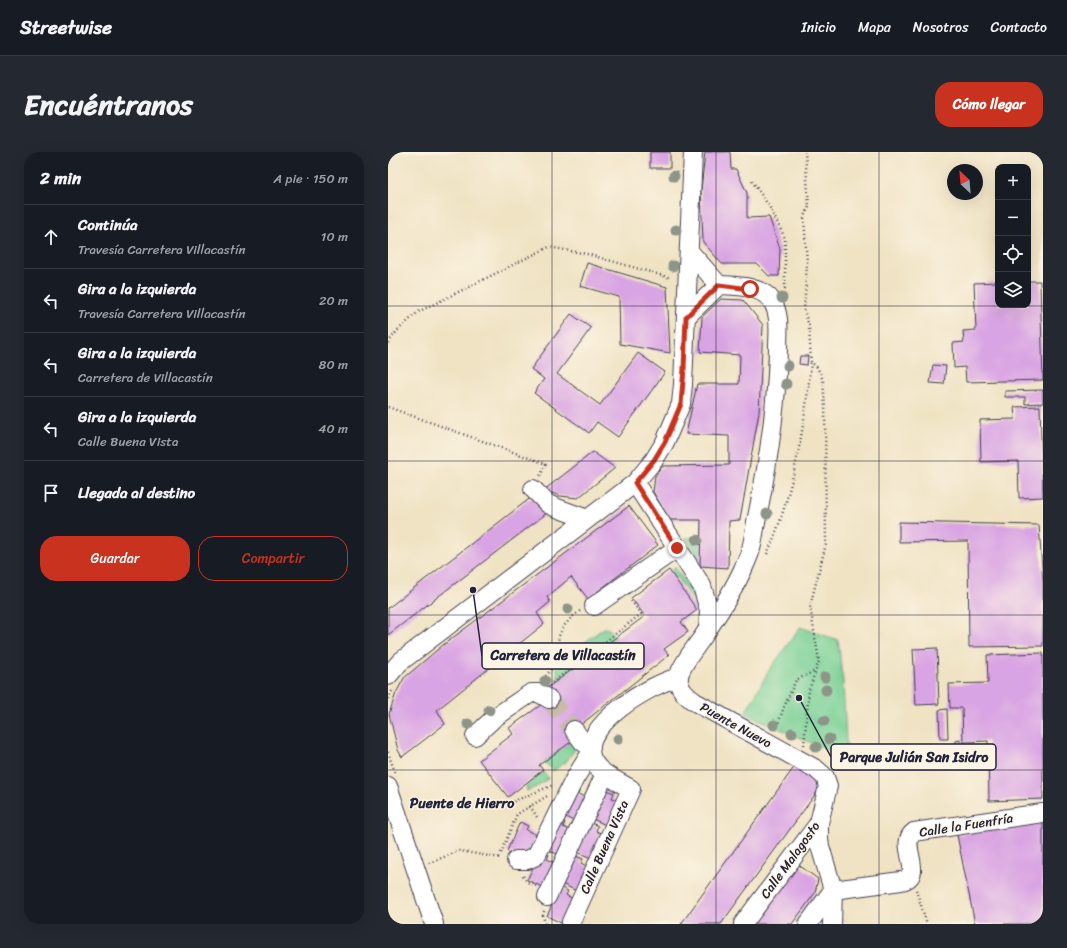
<!DOCTYPE html>
<html lang="es">
<meta charset="utf-8">
<style>
:root{--surface:#171b24;--page:#242831;--text:#f1f3f6;--muted:#9ea1a6;--line:#363941;--accent:#c8321e}
body{margin:0;font-family:Sriracha,sans-serif;background:var(--page);color:var(--text)}
.controls{position:absolute;right:12px;top:12px;display:grid;overflow:hidden;border-radius:8px;box-shadow:0 4px 16px #0002}
.controls button{width:36px;height:36px;display:grid;place-items:center;padding:0;border:0;border-bottom:1px solid var(--line);background:var(--surface);color:var(--text);font:20px sans-serif}
.compass{position:absolute;left:559px;top:12px;width:36px;height:36px;border-radius:50%;background:var(--surface);box-shadow:0 4px 16px #0002;rotate:334deg}
.stop{position:absolute;width:12px;height:12px;margin:-9px;border:3px solid #c8321e;border-radius:50%;background:#fff}
.stop.end{background:#c8321e;border-color:#fff;box-shadow:0 1px 4px #0008}
.list{margin:0;padding:0;list-style:none}
h2{display:flex;justify-content:space-between;align-items:center;height:52px;margin:0;padding:0 16px;font-size:17px}
h2 small{font-size:13px;font-weight:400;color:var(--muted)}
.list li{display:grid;grid-template-columns:26px 1fr auto;gap:12px;align-items:center;box-sizing:border-box;height:64px;padding:0 16px;border-top:1px solid var(--line)}
.list b{display:block;font-size:15px;white-space:nowrap}
.list p{margin:0;font-size:13px;white-space:nowrap;color:var(--muted)}
.list em{font-size:13px;font-style:normal;color:var(--muted)}
.actions{display:flex;gap:8px;padding:12px 16px}
.actions a{flex:1;padding:9px 0;border:1px solid var(--accent);border-radius:16px;text-align:center;font-size:14px;color:var(--accent)}
.actions .main{background:var(--accent);color:#fff}
.icon{flex:none;width:22px;height:22px;fill:none;stroke:currentColor;stroke-width:2;stroke-linecap:round;stroke-linejoin:round}
.map{position:relative;flex:none;width:655px;height:772px;overflow:hidden;border-radius:16px}
header{display:flex;align-items:center;gap:24px;box-sizing:border-box;height:56px;padding:0 20px;background:var(--surface);border-bottom:1px solid var(--line)}
header strong{font-size:19px}
nav{display:flex;gap:22px;margin-inline-start:auto;font-size:14px}
.intro{display:flex;align-items:center;justify-content:space-between;box-sizing:border-box;height:96px;padding:0 24px}
h1{margin:0;font-size:28px}
.button{padding:10px 18px;border-radius:16px;background:var(--accent);color:#fff;font-size:14px;font-weight:700}
main{display:flex;gap:24px;padding:0 24px}
aside{flex:1;background:var(--surface);border-radius:16px;box-shadow:0 4px 16px #0002}
.map>svg:first-child{display:block}
.green{fill:#78d095;stroke:#4d7968}
.building{fill:#d9a4e3}
.lines{fill:none;stroke-linecap:round;stroke-linejoin:round}
.minor-tunnel{stroke:#c7bca9;stroke-width:18;stroke-dasharray:18 9;stroke-linecap:butt}
.minor-casing{stroke:#413f50;stroke-width:20}
.path{stroke:#413f50;stroke-width:2.5;stroke-dasharray:1 3;stroke-linecap:butt}
.minor{stroke:#fff;stroke-width:18}
.tree{fill:#8d9588}
.route{stroke:#c8321e;stroke-width:5}
.grid{fill:none;stroke:#22223b;stroke-width:1;stroke-opacity:0.55}
.labels{text-anchor:middle;dominant-baseline:central;stroke-width:3;stroke-linejoin:round;paint-order:stroke}
.street-label{font-size:13px;fill:#22223b;stroke:#fcf5e5}
.neighbourhood-label{font-size:14px;font-weight:bold;fill:#22223b;stroke:#fcf5e5}
.leader{fill:none;stroke:#22223b;stroke-width:1.5}
.callout-dot{fill:#22223b;stroke:#fcf5e5;stroke-width:1.5}
.callout{fill:#fcf5e5;stroke:#22223b;stroke-width:1.5}
.callout-label{font-size:14px;text-anchor:middle;font-weight:bold;fill:#22223b}
</style>
<header>
<strong>Streetwise</strong>
<nav><a>Inicio</a><a>Mapa</a><a>Nosotros</a><a>Contacto</a></nav>
</header>
<div class="intro"><h1>Encuéntranos</h1><a class="button">Cómo llegar</a></div>
<main>
<aside>
<h2>2 min<small>A pie · 150 m</small></h2>
<ul class="list">
<li><svg class="icon" aria-label="ahead" viewBox="0 0 24 24"><path d="M12 20V5M6 11l6-6 6 6"/></svg><div><b>Continúa</b><p>Travesía Carretera Villacastín</p></div><em>10 m</em></li>
<li><svg class="icon" aria-label="left" viewBox="0 0 24 24"><path d="M17 20v-9H6M10 6l-5 5 5 5"/></svg><div><b>Gira a la izquierda</b><p>Travesía Carretera Villacastín</p></div><em>20 m</em></li>
<li><svg class="icon" aria-label="left" viewBox="0 0 24 24"><path d="M17 20v-9H6M10 6l-5 5 5 5"/></svg><div><b>Gira a la izquierda</b><p>Carretera de Villacastín</p></div><em>80 m</em></li>
<li><svg class="icon" aria-label="left" viewBox="0 0 24 24"><path d="M17 20v-9H6M10 6l-5 5 5 5"/></svg><div><b>Gira a la izquierda</b><p>Calle Buena Vista</p></div><em>40 m</em></li>
<li><svg class="icon" aria-label="arrive" viewBox="0 0 24 24"><path d="M6 21V4h12l-3 4 3 4H6"/></svg><div><b>Llegada al destino</b></div></li>
</ul>
<div class="actions"><a class="main">Guardar</a><a>Compartir</a></div>
</aside>
<div class="map">
<svg width="655" height="772" viewBox="0 0 655 772">
<rect width="100%" height="100%" fill="#fcf5e5"/>
<filter id="ink" filterUnits="userSpaceOnUse"><feTurbulence type="fractalNoise" baseFrequency=".025" numOctaves="2"/><feDisplacementMap in="SourceGraphic" scale="8" xChannelSelector="R" yChannelSelector="G"/><feConvolveMatrix kernelMatrix="1 2 1 2 8 2 1 2 1" color-interpolation-filters="sRGB"/></filter>
<filter id="wash" filterUnits="userSpaceOnUse"><feTurbulence type="fractalNoise" baseFrequency=".012" numOctaves="4" result="noise"/><feDisplacementMap in="SourceGraphic" scale="16" xChannelSelector="R" yChannelSelector="G"/><feGaussianBlur stdDeviation="0.9" result="paint"/><feColorMatrix in="noise" values="0 0 0 0 0 0 0 0 0 0 0 0 0 0 0 0 0 1.4 0 .05"/><feComposite in="paint" operator="in"/></filter>
<g filter="url(#wash)">
<rect width="100%" height="100%" fill="#f0e3c4"/>
<!-- green -->
<g class="green">
<path d="M313,384L312,408L298,386Z"/>
<path d="M287,415L307,444L309,453L283,418Z"/>
<path d="M412,475L450,488L455,530L459,607L357,561L380,520Z"/>
<path d="M216,476L221,477L228,486L170,529L169,515L179,503Z"/>
<path d="M187,587L190,593L178,610L165,619L156,610Z"/>
<path d="M155,620L161,626L148,635L139,639L138,634Z"/>
</g>
<g id="blocks">
<!-- building -->
<g class="building">
<rect x="262" y="0" width="20" height="16"/>
<path d="M317,0H342L343,17H348L359,41V66L381,65L392,97L391,124H381L369,112H334L315,90L313,39Z"/>
<path d="M199,111L279,135L282,201L232,192L231,145L192,134Z"/>
<path d="M640,129H652L655,228L578,230L577,215L566,216L565,191L576,190L575,179L588,178L586,131L610,130V153H640Z"/>
<path d="M333,147L355,148L375,173L371,260L352,368L341,369L340,416L312,414L313,368H282L265,340L267,324L275,314L341,313V284L298,282L309,232H351L352,203L312,200L314,165Z"/>
<path d="M183,162L203,176L169,222L212,253L250,201L277,220L230,285L209,270L201,281L146,241L156,227L143,217Z"/>
<path d="M412,204H420L419,213L411,212Z"/>
<path d="M545,213L558,214L556,232L542,231Z"/>
<path d="M655,238V251L637,252V245H617V239Z"/>
<path d="M652,254L655,345L631,346L630,309L593,310L592,268L627,267L626,255Z"/>
<path d="M205,300L227,316L190,346L172,344L156,338Z"/>
<path d="M145,344L159,361L0,483V456Z"/>
<path d="M241,354L270,393L200,447L183,425L159,445L162,450L149,461L156,472L49,558L57,572L14,605L10,598L1,562L8,541L16,526L55,493Z"/>
<path d="M511,370L651,373L655,432V494L581,495L580,389L511,390Z"/>
<path d="M281,418L309,458L293,470L300,480L276,497L281,503L186,578L187,587L151,613L155,618L120,645L91,608L125,582L121,576L161,547L159,536L257,464L243,446Z"/>
<path d="M549,496L551,552L528,553L525,497Z"/>
<path d="M655,501V647L601,649L600,589L575,590L574,556H562L561,532L600,531L599,503Z"/>
<path d="M559,557L560,587H552L551,558Z"/>
<path d="M572,588V602H568V589Z"/>
<path d="M407,614L434,633L333,772H293Z"/>
<path d="M184,634L192,637L190,642L201,647L190,671L171,662Z"/>
<path d="M218,638L226,641L224,646L235,651L224,676L205,667Z"/>
<path d="M169,667L177,670L175,675L186,680L174,704L155,696Z"/>
<path d="M655,668V772H587L569,683Z"/>
<path d="M132,670L140,674L138,678L149,683L137,708L119,699Z"/>
<path d="M203,671L210,674L208,679L220,684L208,708L189,700Z"/>
<path d="M153,700L161,703L159,707L171,713L159,737L139,728Z"/>
<path d="M188,704L195,707L193,711L204,717L193,741L174,732Z"/>
<path d="M408,711L430,727L427,741L404,772H365Z"/>
<path d="M172,735L180,739L178,743L189,749L175,772L159,764Z"/>
</g>
</g>
</g>
<g filter="url(#ink)">
<use href="#blocks" fill-opacity="0" stroke="#413f50" stroke-width="1"/>
<g class="lines">
<!-- minor-tunnel -->
<path class="minor-tunnel" d="M161,547L186,578"/>
<!-- minor casing -->
<g class="minor-casing">
<g id="minor">
<path d="M301,99L331,133C347,134 373,133 384,149C393,163 390,181 390,196C389,255 380,313 368,370C366,381 365,393 361,403C352,427 333,458 318,480C310,493 296,508 291,523C288,535 298,544 307,550L428,617L437,625L440,634L431,671L355,772"/>
<path d="M298,165L331,133"/>
<path d="M247,331L314,434L321,458L320,477"/>
<path d="M145,337L160,352L169,356L199,367"/>
<path d="M206,454L289,396"/>
<path d="M0,524L12,510L247,331L266,308L277,290L293,252L295,232L305,0"/>
<path d="M186,578L195,590L203,595"/>
<path d="M87,584L106,566L143,541H151L161,547"/>
<path d="M0,634L46,772"/>
<path d="M431,671V687L432,694L445,738L444,772"/>
<path d="M128,708H139L148,704L187,626L202,602"/>
<path d="M159,745L217,622"/>
<path d="M183,770L243,637C230,629 211,622 204,607C190,574 265,531 291,525"/>
<path d="M420,772L445,738L513,729C539,724 509,692 526,680L655,661"/>
</g>
</g>
<!-- path -->
<g class="path">
<path d="M364,29L381,54L397,86V136L395,138"/>
<path d="M0,191L9,179L30,160L161,95L199,102L283,126"/>
<path d="M0,255L158,312L152,324"/>
<path d="M379,402C405,344 417,273 423,210"/>
<path d="M155,527L167,513L171,484L175,475L184,465L192,459"/>
<path d="M164,531L253,462L242,447"/>
<path d="M0,547L4,539"/>
<path d="M388,578L396,555L408,528L427,519"/>
<path d="M416,593L421,538L431,509L422,454L438,392L437,256L435,228L429,215L423,210L421,174L416,158L419,112L416,64L421,55L417,0"/>
<path d="M0,600L7,621"/>
<path d="M98,650L115,652L124,650L165,633"/>
<path d="M142,654L149,665"/>
<path d="M113,701L129,662L161,643"/>
<path d="M41,711L71,699L113,706"/>
<path d="M135,724L139,730L148,734"/>
<path d="M528,738L539,772"/>
<path d="M156,759L155,763L157,772"/>
</g>
<!-- minor -->
<use href="#minor" class="minor"/>
</g>
<!-- trees -->
<g class="tree">
<circle cx="286" cy="24" r="5.5"/>
<circle cx="288" cy="78" r="5.5"/>
<circle cx="285" cy="114" r="5.5"/>
<circle cx="394" cy="146" r="5.5"/>
<circle cx="400" cy="214" r="5.5"/>
<circle cx="398" cy="232" r="5.5"/>
<circle cx="379" cy="362" r="5.5"/>
<circle cx="309" cy="388" r="5.5"/>
<circle cx="180" cy="457" r="5.5"/>
<circle cx="437" cy="525" r="5.5"/>
<circle cx="157" cy="529" r="5.5"/>
<circle cx="438" cy="538" r="5.5"/>
<circle cx="101" cy="558" r="5.5"/>
<circle cx="436" cy="569" r="5.5"/>
<circle cx="80" cy="572" r="5.5"/>
<circle cx="386" cy="573" r="5.5"/>
<circle cx="404" cy="581" r="5.5"/>
<circle cx="230" cy="587" r="5.5"/>
<circle cx="441" cy="587" r="5.5"/>
<circle cx="428" cy="595" r="5.5"/>
</g>
</g>
<g class="lines" filter="url(#ink)">
<!-- route -->
<path class="route" d="M289,396L247,331L266,308L277,290L293,252L296,217L298,165L331,133L362,137"/>
</g>
<!-- grid -->
<path class="grid" d="M164,0V772M328,0V772M491,0V772M0,154H655M0,309H655M0,463H655M0,618H655"/>
<g class="labels">
<!-- street labels -->
<g class="street-label">
<text transform="translate(348 573) rotate(29)">Puente Nuevo</text>
<text transform="translate(578 673) rotate(-9)">Calle la Fuenfría</text>
<text transform="translate(216 695) rotate(-66)">Calle Buena Vista</text>
<text transform="translate(402 708) rotate(-54)">Calle Malagosto</text>
</g>
<!-- neighbourhood labels -->
<g class="neighbourhood-label">
<text x="74" y="651">Puente de Hierro</text>
</g>
</g>
<!-- callouts -->
<path class="leader" d="M85 438L94 504M411 546L443 605"/>
<g class="callout-dot">
<circle cx="85" cy="438" r="4"/>
<circle cx="411" cy="546" r="4"/>
</g>
<g class="callout">
<rect x="94" y="491" width="162" height="26" rx="4"/>
<rect x="443" y="592" width="165" height="26" rx="4"/>
</g>
<g class="callout-label">
<text x="175" y="508">Carretera de Villacastín</text>
<text x="526" y="610">Parque Julián San Isidro</text>
</g>
</svg>
<div class="controls">
<button>+</button>
<button>−</button>
<button><svg class="icon" aria-label="locate" viewBox="0 0 24 24"><circle cx="12" cy="12" r="6"/><path d="M12 2v4M12 18v4M2 12h4M18 12h4"/></svg></button>
<button><svg class="icon" aria-label="layers" viewBox="0 0 24 24"><path d="M12 4l9 5-9 5-9-5zM3 14l9 5 9-5"/></svg></button>
</div>
<svg class="compass" viewBox="-18 -18 36 36"><path d="M0-13l5 13h-10z" fill="#e53935"/><path d="M0 13l5-13h-10z" fill="#9ea1a6"/></svg>
<div class="stop" style="left:362px;top:137px"></div>
<div class="stop end" style="left:289px;top:396px"></div>
</div>
</main>
